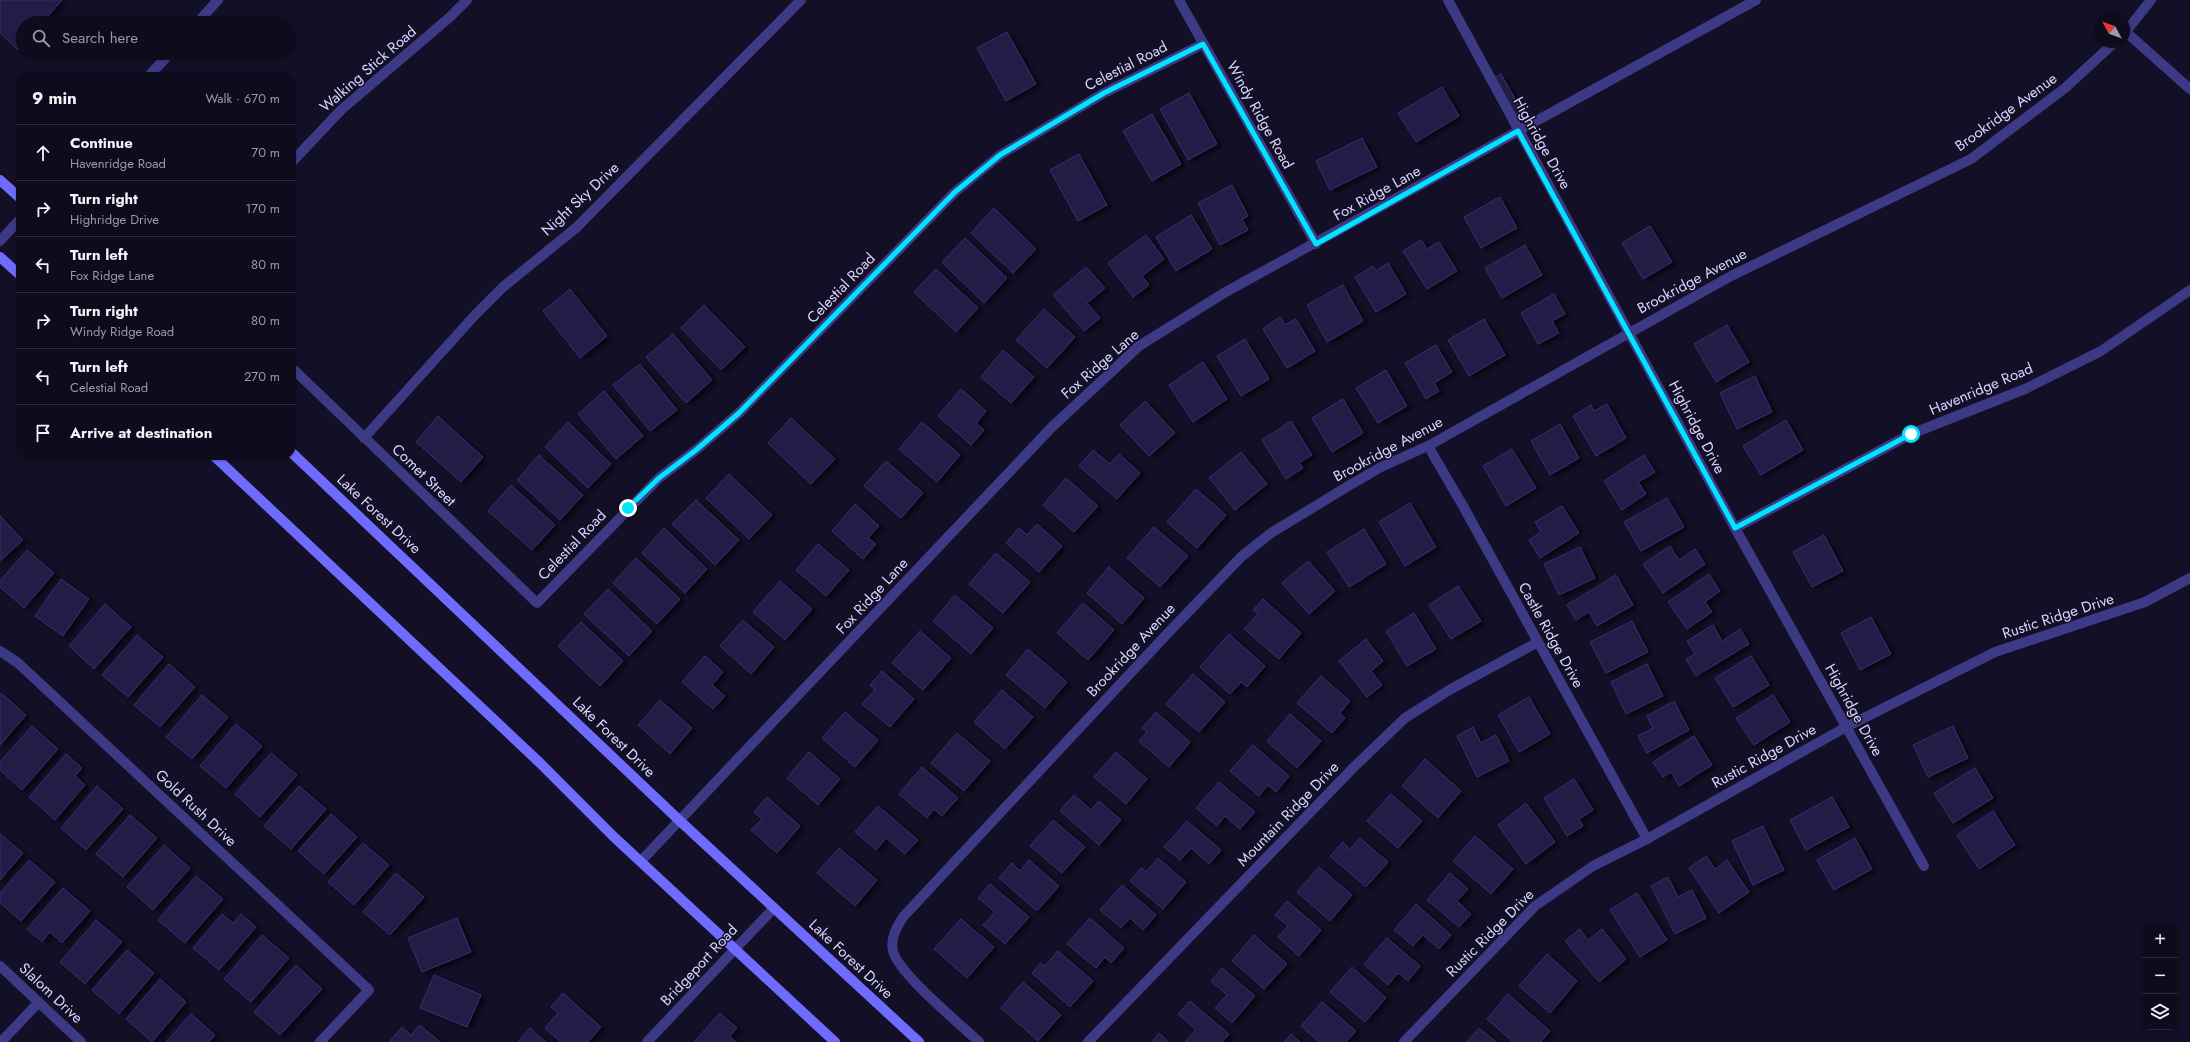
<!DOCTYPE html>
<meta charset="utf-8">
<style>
:root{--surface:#0e0b1c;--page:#171425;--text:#f1f3f6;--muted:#9b9ba3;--line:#2e2b3b}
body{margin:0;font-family:Jost,sans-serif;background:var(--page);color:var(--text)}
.controls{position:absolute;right:12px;bottom:12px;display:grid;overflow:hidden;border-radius:8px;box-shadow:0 1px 3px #0004}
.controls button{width:36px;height:36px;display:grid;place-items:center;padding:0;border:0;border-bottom:1px solid var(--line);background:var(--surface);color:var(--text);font:20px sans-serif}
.compass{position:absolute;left:2094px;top:12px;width:36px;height:36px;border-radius:50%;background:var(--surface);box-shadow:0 1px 3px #0004;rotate:311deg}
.stop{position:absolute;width:12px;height:12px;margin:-9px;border:3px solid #00e5ff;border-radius:50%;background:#fff}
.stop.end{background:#00e5ff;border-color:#fff;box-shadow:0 1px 4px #0008}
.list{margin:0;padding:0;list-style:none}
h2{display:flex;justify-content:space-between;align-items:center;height:52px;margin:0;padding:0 16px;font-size:17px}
h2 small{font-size:13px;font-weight:400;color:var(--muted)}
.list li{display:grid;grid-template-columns:26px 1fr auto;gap:12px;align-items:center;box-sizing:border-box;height:56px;padding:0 16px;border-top:1px solid var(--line)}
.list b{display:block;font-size:15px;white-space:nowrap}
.list p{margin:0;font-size:13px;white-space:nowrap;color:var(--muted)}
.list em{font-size:13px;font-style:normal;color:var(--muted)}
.icon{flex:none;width:22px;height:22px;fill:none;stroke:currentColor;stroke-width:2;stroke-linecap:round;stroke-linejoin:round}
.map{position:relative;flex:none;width:2190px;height:1042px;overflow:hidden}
.search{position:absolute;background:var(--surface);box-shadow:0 1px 3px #0004;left:16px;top:16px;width:280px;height:44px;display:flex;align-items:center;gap:10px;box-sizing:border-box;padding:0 14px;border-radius:22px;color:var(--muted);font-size:15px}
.panel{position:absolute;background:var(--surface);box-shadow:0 1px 3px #0004;left:16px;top:72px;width:280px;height:388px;border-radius:16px}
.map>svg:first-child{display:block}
.building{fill:#241b47;stroke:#3b2d73;filter:url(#shadow)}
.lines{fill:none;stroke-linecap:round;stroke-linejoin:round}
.street{stroke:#3d3a85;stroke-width:10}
.secondary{stroke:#6f6bff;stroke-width:10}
.route{stroke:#00e5ff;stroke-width:5}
.labels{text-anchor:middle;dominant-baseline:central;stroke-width:3;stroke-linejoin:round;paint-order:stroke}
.street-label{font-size:15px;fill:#d9d4ff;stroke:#130f26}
</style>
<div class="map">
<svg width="2190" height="1042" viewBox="0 0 2190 1042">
<defs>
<filter id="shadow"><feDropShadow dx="4.5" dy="2.5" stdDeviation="2" flood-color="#0009"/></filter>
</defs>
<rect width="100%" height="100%" fill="#130f26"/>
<!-- building -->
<g class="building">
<path d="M0,0H62L42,23H23V45L18,50L0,33Z"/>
<path d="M1007,32L1036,84L1006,101L977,48Z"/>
<path d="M1501,74L1522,111L1513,116L1492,79Z"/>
<path d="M1442,87L1459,116L1416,142L1398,113Z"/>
<path d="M1189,93L1217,144L1188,160L1160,109Z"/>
<path d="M1152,114L1181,164L1152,181L1123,131Z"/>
<path d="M1362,138L1377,167L1330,190L1316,161Z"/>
<path d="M1079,154L1107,205L1078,221L1050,170Z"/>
<path d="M1232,185L1248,216L1242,219L1248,230L1220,245L1198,203Z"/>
<path d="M1500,197L1517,228L1481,248L1464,217Z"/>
<path d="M994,208L1036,249L1013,273L971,233Z"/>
<path d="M1191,215L1212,249L1176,271L1156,237Z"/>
<path d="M1650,226L1672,262L1643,279L1622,243Z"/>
<path d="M1146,235L1164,259L1142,276L1149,285L1133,297L1108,263Z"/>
<path d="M965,238L1007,278L984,303L942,262Z"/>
<path d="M1421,240L1427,249L1439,242L1457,271L1427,289L1403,251Z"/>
<path d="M1525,245L1542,275L1502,298L1485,268Z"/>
<path d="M1388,263L1406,294L1376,312L1355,277L1373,266L1376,271Z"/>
<path d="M1086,267L1105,288L1087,303L1100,318L1084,331L1053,295Z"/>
<path d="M936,269L978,308L956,332L914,292Z"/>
<path d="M1343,285L1363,321L1327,342L1307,305Z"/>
<path d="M570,289L607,336L580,358L543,311Z"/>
<path d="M1554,294L1565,314L1552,321L1559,333L1538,344L1521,313Z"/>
<path d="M704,305L745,347L721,370L681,328Z"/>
<path d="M1044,309L1075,337L1047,368L1016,340Z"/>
<path d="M1280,317L1285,325L1296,319L1315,351L1287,368L1263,329Z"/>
<path d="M1484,319L1505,355L1469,376L1448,340Z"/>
<path d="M1727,325L1749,362L1716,382L1694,344Z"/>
<path d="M673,334L712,380L686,403L646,357Z"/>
<path d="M1245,339L1269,379L1241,396L1217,356Z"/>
<path d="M1436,345L1452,372L1434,383L1439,391L1426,399L1405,363Z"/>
<path d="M1003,350L1034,377L1011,403L981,377Z"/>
<path d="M1203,362L1227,399L1193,422L1169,385Z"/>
<path d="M640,364L677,410L650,431L613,385Z"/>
<path d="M1386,370L1407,406L1378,423L1356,388Z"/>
<path d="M1755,376L1772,412L1737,429L1720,393Z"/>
<path d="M961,389L986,411L976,423L984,430L971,445L938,416Z"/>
<path d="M604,391L643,436L616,459L578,414Z"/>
<path d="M1343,399L1363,433L1332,452L1312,418Z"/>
<path d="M1145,401L1175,433L1149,456L1120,425Z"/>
<path d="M1607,404L1626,438L1596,456L1573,416L1591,405L1594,411Z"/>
<path d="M438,416L483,457L461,482L416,442Z"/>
<path d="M791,418L835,459L811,484L768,443Z"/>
<path d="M1786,420L1803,450L1761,475L1743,446Z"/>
<path d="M1291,421L1312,455L1299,463L1303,468L1286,479L1262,440Z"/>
<path d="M568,422L611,464L588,488L545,447Z"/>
<path d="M922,422L960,455L937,482L899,449Z"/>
<path d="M1560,424L1579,458L1550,475L1531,441Z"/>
<path d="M1512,449L1536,488L1506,506L1483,466Z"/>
<path d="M1093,450L1110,464L1119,454L1140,473L1117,499L1079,466Z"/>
<path d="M1241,452L1267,484L1235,510L1209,478Z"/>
<path d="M539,455L583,495L560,520L517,480Z"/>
<path d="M1644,455L1655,472L1638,482L1646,494L1622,510L1604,481Z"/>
<path d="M886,461L923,493L901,518L864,486Z"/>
<path d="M729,474L772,515L749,539L706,498Z"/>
<path d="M1066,478L1098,506L1074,532L1043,505Z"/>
<path d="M511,485L555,525L532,550L488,511Z"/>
<path d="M1196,489L1226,515L1197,548L1167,522Z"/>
<path d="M1667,498L1684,527L1641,551L1624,522Z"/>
<path d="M696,500L739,540L715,565L672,524Z"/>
<path d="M1410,503L1436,547L1405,566L1379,522Z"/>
<path d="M855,504L879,526L868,538L876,544L863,559L832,531Z"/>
<path d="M1562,506L1579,533L1540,558L1529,540L1541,532L1535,522Z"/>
<path d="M0,516L23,540L0,561Z"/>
<path d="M1037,524L1062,546L1039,572L1006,543L1019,528L1027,535Z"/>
<path d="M1154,527L1188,556L1160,587L1127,558Z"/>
<path d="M664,528L707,569L685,593L642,553Z"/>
<path d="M1364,529L1386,564L1349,587L1327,552Z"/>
<path d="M1824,535L1843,571L1812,587L1793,552Z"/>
<path d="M818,544L849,570L826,596L796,570Z"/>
<path d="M1670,546L1679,560L1695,549L1705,564L1663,593L1643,564Z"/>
<path d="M1580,547L1595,578L1559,595L1544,564Z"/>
<path d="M27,550L54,573L24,608L0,587V581Z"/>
<path d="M996,553L1030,582L1003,613L969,584Z"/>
<path d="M636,558L680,599L657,624L613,583Z"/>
<path d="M1308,561L1335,591L1309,614L1282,583Z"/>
<path d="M1109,567L1144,598L1122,624L1087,593Z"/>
<path d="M1709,574L1720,591L1705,602L1712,612L1687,629L1668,602Z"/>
<path d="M1616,575L1633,605L1597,626L1589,612L1576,620L1567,605Z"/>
<path d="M61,579L89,599L63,636L35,616Z"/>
<path d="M780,581L812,609L785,640L753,612Z"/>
<path d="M1458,586L1481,621L1451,639L1429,605Z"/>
<path d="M608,589L652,631L629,656L584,614Z"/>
<path d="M955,595L993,628L971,654L933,621Z"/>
<path d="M1263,599L1301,633L1279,659L1244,629L1258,614L1253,610Z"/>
<path d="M1083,603L1114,630L1088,660L1057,633Z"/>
<path d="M105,604L131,627L94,669L69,646Z"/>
<path d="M1414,613L1436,649L1407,666L1386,631Z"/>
<path d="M1871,617L1891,654L1860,670L1841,633Z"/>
<path d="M743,620L774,647L751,674L720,646Z"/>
<path d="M1632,621L1648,652L1606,673L1590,642Z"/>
<path d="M581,622L623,661L600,686L558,646Z"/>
<path d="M1713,625L1722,641L1740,629L1749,644L1696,676L1686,659L1695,654L1687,641Z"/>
<path d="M920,631L951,658L923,690L892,663Z"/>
<path d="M1229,634L1265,666L1247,687L1241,682L1230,694L1200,667Z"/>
<path d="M137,635L163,657L128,697L102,675Z"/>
<path d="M1366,639L1383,661L1371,671L1382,685L1367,697L1339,661Z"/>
<path d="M1028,649L1067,682L1045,708L1006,675Z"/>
<path d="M705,656L723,672L712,685L725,696L713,709L682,682Z"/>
<path d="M1751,656L1769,685L1733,707L1715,678Z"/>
<path d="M169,664L195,687L160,727L134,705Z"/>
<path d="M1647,664L1663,696L1626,714L1611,682Z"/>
<path d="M882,671L914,699L890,727L862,704L875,690L870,685Z"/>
<path d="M1193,674L1225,702L1199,732L1166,704Z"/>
<path d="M1321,676L1350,701L1340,713L1345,718L1332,733L1297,703Z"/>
<path d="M1002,690L1033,717L1005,749L974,722Z"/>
<path d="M1,693L26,715L0,745V694Z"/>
<path d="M202,695L228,717L192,759L166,737Z"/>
<path d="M1773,695L1790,722L1754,745L1736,718Z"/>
<path d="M1529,697L1550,734L1519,752L1498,715Z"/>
<path d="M660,700L692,728L670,754L638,725Z"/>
<path d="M1674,701L1689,730L1647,753L1638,736L1653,728L1647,716Z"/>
<path d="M845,712L878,740L855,767L822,738Z"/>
<path d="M1156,712L1190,742L1169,767L1139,741L1147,732L1142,728Z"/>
<path d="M1290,714L1321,741L1297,768L1267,741Z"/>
<path d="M236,724L262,746L226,788L200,766Z"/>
<path d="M32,726L58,749L22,790L0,770V762Z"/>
<path d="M1953,726L1968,758L1928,777L1913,745Z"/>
<path d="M1473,727L1481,743L1496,735L1509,761L1477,777L1457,736Z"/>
<path d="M957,733L990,761L964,791L931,763Z"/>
<path d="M1694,736L1712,765L1679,786L1671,772L1663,777L1653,762Z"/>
<path d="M1253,745L1289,776L1276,792L1268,785L1259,796L1230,771Z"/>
<path d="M809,752L840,779L818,805L787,778Z"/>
<path d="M1116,752L1147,779L1126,804L1094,777Z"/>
<path d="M271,753L297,775L260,817L235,794Z"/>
<path d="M66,754L82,768L75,776L85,785L55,820L29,797Z"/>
<path d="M1425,759L1461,791L1438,818L1402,786Z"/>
<path d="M922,767L958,798L942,816L934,809L927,818L899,794Z"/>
<path d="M1975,768L1993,798L1953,823L1934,793Z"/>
<path d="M1574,779L1593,810L1579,819L1583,826L1567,836L1544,798Z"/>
<path d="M1219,782L1255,812L1240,829L1225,816L1217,826L1196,808Z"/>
<path d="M97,786L123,809L86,850L61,828Z"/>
<path d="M299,786L326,809L291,849L264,826Z"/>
<path d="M1391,794L1422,821L1398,848L1367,821Z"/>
<path d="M1074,795L1091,810L1099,801L1121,820L1099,845L1060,811Z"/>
<path d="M767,797L800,826L777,853L751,830L762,819L754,812Z"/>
<path d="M1832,797L1849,827L1806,850L1790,820Z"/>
<path d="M1526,803L1555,842L1526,864L1498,825Z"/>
<path d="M878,806L918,840L905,854L886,838L876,850L855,832Z"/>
<path d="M1993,811L2015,845L1979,869L1957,835Z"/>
<path d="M331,814L357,837L324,874L298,851Z"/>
<path d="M130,815L157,838L123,877L96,854Z"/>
<path d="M1053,820L1085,847L1062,873L1030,846Z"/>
<path d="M1187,821L1221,850L1209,864L1191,848L1180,860L1164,847Z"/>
<path d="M1763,826L1784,870L1753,885L1732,841Z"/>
<path d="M0,834L23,853L0,880Z"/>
<path d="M1475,836L1513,869L1491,894L1453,861Z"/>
<path d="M1360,838L1388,862L1366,887L1330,856L1343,842L1350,849Z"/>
<path d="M1855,838L1872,869L1834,890L1817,860Z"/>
<path d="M363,843L389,865L354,905L328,882Z"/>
<path d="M164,845L190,868L153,910L127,887Z"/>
<path d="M839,848L877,880L855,906L817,873Z"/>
<path d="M1706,856L1715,869L1727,860L1749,892L1719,913L1689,868Z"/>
<path d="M1158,858L1186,882L1163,909L1130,881L1141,868L1146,872Z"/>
<path d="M29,860L55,882L21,921L0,903V893Z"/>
<path d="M1029,860L1059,886L1037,911L999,878L1012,863L1020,871Z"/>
<path d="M1319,867L1352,895L1330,921L1297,892Z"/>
<path d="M396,873L424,897L390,935L363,912Z"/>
<path d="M1450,873L1468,889L1457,901L1471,914L1459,927L1427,900Z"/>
<path d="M196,876L223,899L185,943L158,920Z"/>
<path d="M1668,877L1678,897L1692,890L1706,918L1675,934L1651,886Z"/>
<path d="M990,884L1029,917L1005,944L983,925L995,912L978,898Z"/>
<path d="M1122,885L1156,915L1143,930L1130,918L1121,928L1100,910Z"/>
<path d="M63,888L90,911L62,943L50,932L42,942L27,929Z"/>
<path d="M1637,893L1667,940L1640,957L1610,910Z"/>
<path d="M1287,901L1321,930L1299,956L1278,937L1288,926L1275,915Z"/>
<path d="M1416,904L1451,935L1439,949L1423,935L1413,946L1394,930Z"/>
<path d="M222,914L233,923L241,914L256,927L219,970L193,948Z"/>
<path d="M457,918L471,952L422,972L408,938Z"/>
<path d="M1090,918L1124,948L1111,963L1105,957L1096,968L1067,944Z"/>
<path d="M961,919L994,947L967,978L934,949Z"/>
<path d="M96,920L122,942L85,984L60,962Z"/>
<path d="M1580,929L1588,940L1602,929L1626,959L1599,982L1565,941Z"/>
<path d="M262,935L289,958L251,1002L224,979Z"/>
<path d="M1254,935L1287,964L1264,989L1232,961Z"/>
<path d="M1387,938L1420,966L1408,981L1398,973L1388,985L1364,964Z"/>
<path d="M127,950L154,973L119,1014L92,990Z"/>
<path d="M1058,951L1093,981L1070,1007L1032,973L1041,963L1045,966Z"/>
<path d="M1547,954L1577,981L1550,1013L1519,986Z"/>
<path d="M296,965L322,989L280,1035L254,1012Z"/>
<path d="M1352,967L1386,998L1365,1022L1330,992Z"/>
<path d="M1222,968L1255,996L1232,1023L1215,1008L1227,995L1211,981Z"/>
<path d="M434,975L481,995L467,1027L420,1008Z"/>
<path d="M160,979L186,1002L152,1042L126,1019Z"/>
<path d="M1023,982L1061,1015L1038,1041L1001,1008Z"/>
<path d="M563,993L601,1027L588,1042H561L545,1028L558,1013L551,1007Z"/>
<path d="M1508,994L1550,1031L1541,1042H1513L1487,1019Z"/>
<path d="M1190,1001L1229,1034L1222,1042H1185L1196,1030L1178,1014Z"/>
<path d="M1322,1002L1356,1031L1346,1042H1319L1301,1026Z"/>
<path d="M720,1013L737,1028L730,1036L736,1042H694Z"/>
<path d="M191,1014L215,1035L209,1042H166Z"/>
<path d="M420,1025L440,1042H389L402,1027L411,1035Z"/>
<path d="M530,1028L546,1042H518Z"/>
<path d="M1479,1028L1496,1042H1467Z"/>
<path d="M1159,1033L1169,1042H1152Z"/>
<path d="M1291,1034L1300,1042H1284Z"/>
</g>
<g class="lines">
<!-- street -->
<g class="street">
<path d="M1179,0L1316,244"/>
<path d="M1448,0L1735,528L1924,866"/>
<path d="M197,23L218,0"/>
<path d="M2126,32L2190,89"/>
<path d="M2124,34L2151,0"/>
<path d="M148,77L170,53"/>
<path d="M291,163L341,110L450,17L467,0"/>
<path d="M0,241L21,218"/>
<path d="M291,367L537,603L659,478L696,450L739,413L955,192L1000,155L1104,93L1203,44"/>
<path d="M364,438L475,315L503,287L576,228L801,0"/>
<path d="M1428,446L1463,506L1647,839"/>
<path d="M1735,528L1911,434L2025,389L2101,351L2190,290"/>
<path d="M0,651L18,663L369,990L320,1042"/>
<path d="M641,861L1052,427L1139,346L1224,293L1756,0"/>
<path d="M0,966L81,1042"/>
<path d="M1,1042L39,1002"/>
<path d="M647,1042L774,908"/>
<path d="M979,1042C960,1024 898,973 893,951C890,938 897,927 903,917L1167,634L1241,557L1271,533L1350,485L1381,467L1428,446L1731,276L1971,159L2065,88L2115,42"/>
<path d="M1088,1042L1353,768L1405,718L1451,689L1538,642"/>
<path d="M1404,1042L1535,906L1593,866L1647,839L1846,727L1995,652L2145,602L2190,578"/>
</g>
<!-- secondary -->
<g class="secondary">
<path d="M0,180L21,199"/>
<path d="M0,257L21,276"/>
<path d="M291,452L680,821L919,1042"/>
<path d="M213,455L540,763L614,837L835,1042"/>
</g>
</g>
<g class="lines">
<!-- route -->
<path class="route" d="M628,508L659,478L696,450L739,413L955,192L1000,155L1104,93L1203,44L1316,244L1518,131L1735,528L1911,434"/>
</g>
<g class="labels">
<!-- street labels -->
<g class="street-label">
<text transform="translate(1126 66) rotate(-27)">Celestial Road</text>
<text transform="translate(368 69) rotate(-41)">Walking Stick Road</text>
<text transform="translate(2006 112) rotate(-36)">Brookridge Avenue</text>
<text transform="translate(1260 115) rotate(61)">Windy Ridge Road</text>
<text transform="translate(1542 143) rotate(61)">Highridge Drive</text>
<text transform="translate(1377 193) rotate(-29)">Fox Ridge Lane</text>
<text transform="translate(580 199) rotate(-43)">Night Sky Drive</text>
<text transform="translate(1692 281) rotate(-28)">Brookridge Avenue</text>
<text transform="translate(841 288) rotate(-46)">Celestial Road</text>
<text transform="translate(1100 364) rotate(-41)">Fox Ridge Lane</text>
<text transform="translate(1981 389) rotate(-23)">Havenridge Road</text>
<text transform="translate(1697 427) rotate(62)">Highridge Drive</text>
<text transform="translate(1388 449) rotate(-28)">Brookridge Avenue</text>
<text transform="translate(424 475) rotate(44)">Comet Street</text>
<text transform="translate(379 514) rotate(43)">Lake Forest Drive</text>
<text transform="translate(572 545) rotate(-46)">Celestial Road</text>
<text transform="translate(872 596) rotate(-47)">Fox Ridge Lane</text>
<text transform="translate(2058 616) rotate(-18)">Rustic Ridge Drive</text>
<text transform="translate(1551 635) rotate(61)">Castle Ridge Drive</text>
<text transform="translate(1131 650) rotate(-47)">Brookridge Avenue</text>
<text transform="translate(1854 710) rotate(61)">Highridge Drive</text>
<text transform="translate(614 737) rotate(44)">Lake Forest Drive</text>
<text transform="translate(1764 756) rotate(-29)">Rustic Ridge Drive</text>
<text transform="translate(196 808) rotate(43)">Gold Rush Drive</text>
<text transform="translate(1288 814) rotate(-46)">Mountain Ridge Drive</text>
<text transform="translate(1490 933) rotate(-45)">Rustic Ridge Drive</text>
<text transform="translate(851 959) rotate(43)">Lake Forest Drive</text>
<text transform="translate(699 965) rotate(-47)">Bridgeport Road</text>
<text transform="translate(51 993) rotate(43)">Slalom Drive</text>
</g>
</g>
</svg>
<div class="controls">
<button>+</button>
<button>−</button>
<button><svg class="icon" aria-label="layers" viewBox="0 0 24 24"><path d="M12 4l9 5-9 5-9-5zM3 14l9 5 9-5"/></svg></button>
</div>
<svg class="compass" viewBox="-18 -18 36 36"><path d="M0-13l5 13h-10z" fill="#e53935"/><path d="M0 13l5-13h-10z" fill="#9b9ba3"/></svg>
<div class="stop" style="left:1911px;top:434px"></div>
<div class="stop end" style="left:628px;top:508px"></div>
<div class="search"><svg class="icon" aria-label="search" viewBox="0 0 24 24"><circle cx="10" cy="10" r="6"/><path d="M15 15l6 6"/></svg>Search here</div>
<section class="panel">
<h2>9 min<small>Walk · 670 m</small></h2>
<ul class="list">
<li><svg class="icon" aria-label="ahead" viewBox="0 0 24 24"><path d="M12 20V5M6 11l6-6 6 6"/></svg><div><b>Continue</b><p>Havenridge Road</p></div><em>70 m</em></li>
<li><svg class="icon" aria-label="right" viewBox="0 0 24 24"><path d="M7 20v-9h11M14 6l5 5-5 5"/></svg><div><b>Turn right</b><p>Highridge Drive</p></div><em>170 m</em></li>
<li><svg class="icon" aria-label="left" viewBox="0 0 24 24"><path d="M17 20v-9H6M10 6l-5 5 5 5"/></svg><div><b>Turn left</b><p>Fox Ridge Lane</p></div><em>80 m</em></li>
<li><svg class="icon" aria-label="right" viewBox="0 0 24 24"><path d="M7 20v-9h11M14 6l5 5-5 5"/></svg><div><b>Turn right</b><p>Windy Ridge Road</p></div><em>80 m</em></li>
<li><svg class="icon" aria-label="left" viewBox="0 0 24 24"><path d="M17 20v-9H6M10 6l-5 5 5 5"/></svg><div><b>Turn left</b><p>Celestial Road</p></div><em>270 m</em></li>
<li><svg class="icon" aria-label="arrive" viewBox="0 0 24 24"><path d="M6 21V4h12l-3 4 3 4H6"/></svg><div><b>Arrive at destination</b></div></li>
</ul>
</section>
</div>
